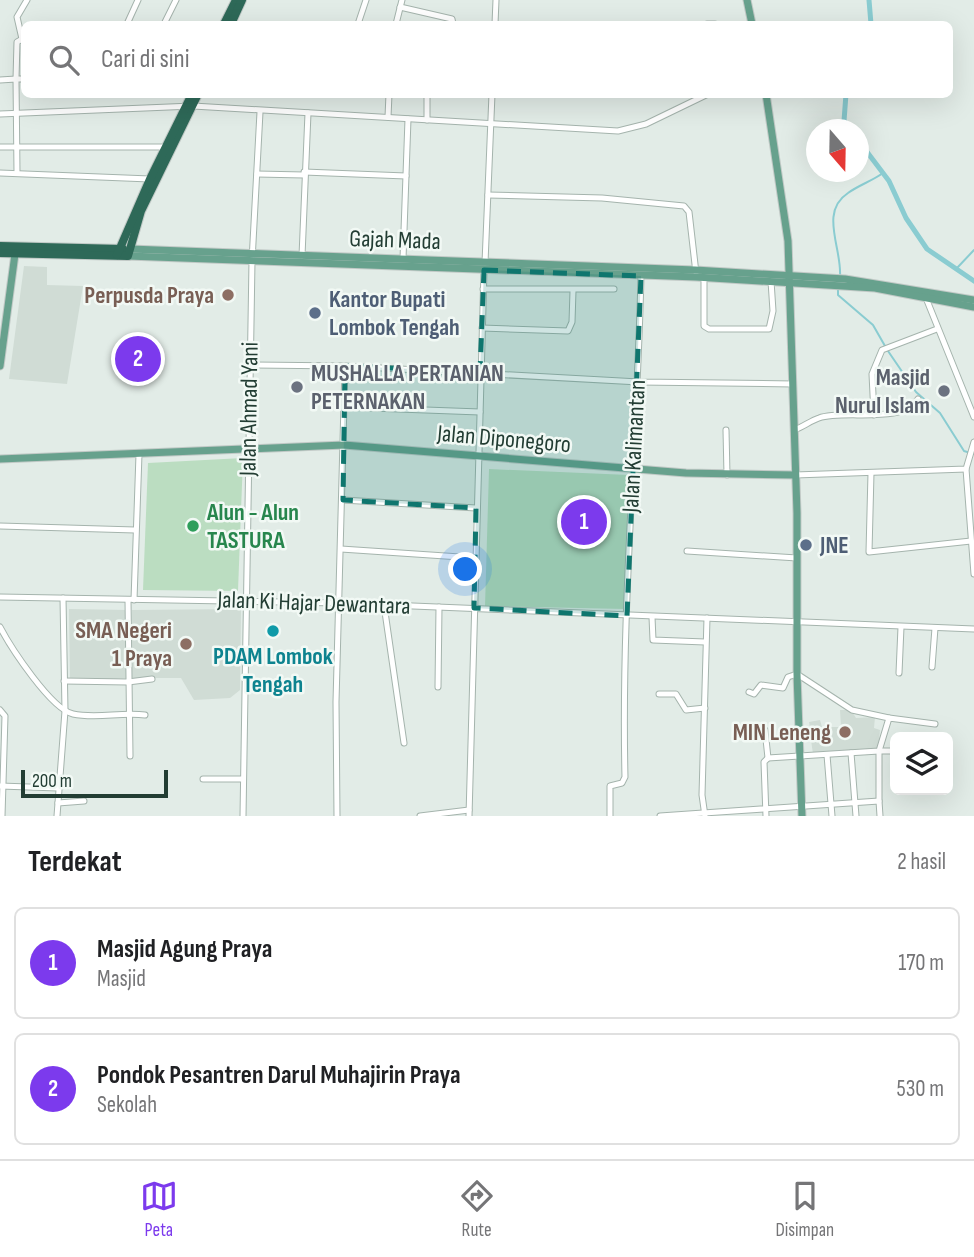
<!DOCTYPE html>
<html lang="id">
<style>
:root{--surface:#fff;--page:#f6f6f6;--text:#202124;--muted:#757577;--line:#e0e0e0;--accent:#7c3aed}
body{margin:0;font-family:"Sofia Sans Condensed",sans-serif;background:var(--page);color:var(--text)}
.controls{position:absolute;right:21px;bottom:21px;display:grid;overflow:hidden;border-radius:10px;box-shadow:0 7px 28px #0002}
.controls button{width:63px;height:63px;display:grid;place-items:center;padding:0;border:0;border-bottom:2px solid var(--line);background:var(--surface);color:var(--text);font:35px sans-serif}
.compass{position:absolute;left:806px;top:119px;width:63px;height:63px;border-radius:50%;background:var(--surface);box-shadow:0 7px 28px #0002;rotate:160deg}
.scale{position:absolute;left:21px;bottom:18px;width:147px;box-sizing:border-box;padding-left:7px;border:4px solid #223d33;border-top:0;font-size:19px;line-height:24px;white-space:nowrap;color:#223d33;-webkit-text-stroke:5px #f2f9f5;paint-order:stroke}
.you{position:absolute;left:466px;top:570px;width:24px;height:24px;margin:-18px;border:5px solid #fff;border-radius:50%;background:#1a73e8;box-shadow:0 0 0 10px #1a73e833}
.badge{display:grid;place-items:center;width:46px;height:46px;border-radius:50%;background:var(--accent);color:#fff;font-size:23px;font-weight:700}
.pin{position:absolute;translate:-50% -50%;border:4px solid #fff;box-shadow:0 2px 7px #0006}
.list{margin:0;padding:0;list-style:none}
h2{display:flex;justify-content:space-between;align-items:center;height:91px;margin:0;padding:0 28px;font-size:30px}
h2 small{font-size:23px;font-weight:400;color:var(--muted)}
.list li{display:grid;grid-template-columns:46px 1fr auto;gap:21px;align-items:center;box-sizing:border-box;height:112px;margin:0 14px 14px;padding:0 14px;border:2px solid var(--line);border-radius:10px}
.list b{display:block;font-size:26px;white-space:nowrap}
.list p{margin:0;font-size:23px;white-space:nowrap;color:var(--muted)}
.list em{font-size:23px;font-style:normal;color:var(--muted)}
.icon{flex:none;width:38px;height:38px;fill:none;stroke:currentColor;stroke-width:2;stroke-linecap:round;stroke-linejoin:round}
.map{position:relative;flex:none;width:974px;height:816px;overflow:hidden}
.search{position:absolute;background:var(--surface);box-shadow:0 7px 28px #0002;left:21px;right:21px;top:21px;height:77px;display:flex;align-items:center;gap:18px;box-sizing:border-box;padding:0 24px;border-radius:10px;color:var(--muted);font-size:26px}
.sheet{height:343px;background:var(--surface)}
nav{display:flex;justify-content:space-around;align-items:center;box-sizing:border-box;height:98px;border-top:2px solid var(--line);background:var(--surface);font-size:19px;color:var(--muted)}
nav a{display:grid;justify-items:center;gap:4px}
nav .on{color:var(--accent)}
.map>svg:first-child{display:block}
.built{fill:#d0dcd5}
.green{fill:#bbddc1}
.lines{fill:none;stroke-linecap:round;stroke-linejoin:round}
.stream{stroke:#8accd1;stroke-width:2}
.canal{stroke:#8accd1;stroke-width:5}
.minor-casing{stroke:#a5b4ad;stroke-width:7}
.major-casing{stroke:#c1c9c6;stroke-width:9}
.highway-casing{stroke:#c1c9c6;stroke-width:10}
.minor{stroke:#fff;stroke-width:5}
.major{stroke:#67a18d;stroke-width:7}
.highway{stroke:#2e6958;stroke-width:8}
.marked{fill:#0f766e;fill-opacity:0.2;stroke:#0f766e;stroke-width:5;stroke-dasharray:14 9;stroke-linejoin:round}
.education-dot{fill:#8d6e63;stroke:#f2f9f5;stroke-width:2.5}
.service-dot{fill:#5c6f8a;stroke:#f2f9f5;stroke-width:2.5}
.worship-dot{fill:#6b7280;stroke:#f2f9f5;stroke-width:2.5}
.leisure-dot{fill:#2e9e5b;stroke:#f2f9f5;stroke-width:2.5}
.culture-dot{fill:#0f9aa8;stroke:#f2f9f5;stroke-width:2.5}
.labels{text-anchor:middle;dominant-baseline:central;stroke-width:5;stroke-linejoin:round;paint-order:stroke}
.street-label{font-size:24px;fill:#223d33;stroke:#f2f9f5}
.education-label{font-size:24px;font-weight:bold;fill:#785e54;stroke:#f2f9f5;text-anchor:end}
.service-label{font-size:24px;font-weight:bold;fill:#4e5e75;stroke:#f2f9f5;text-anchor:start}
.worship-label{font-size:24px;font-weight:bold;fill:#5b616d;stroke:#f2f9f5;text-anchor:start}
.leisure-label{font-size:24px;font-weight:bold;fill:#27864d;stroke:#f2f9f5;text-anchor:start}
.culture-label{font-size:24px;font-weight:bold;fill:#0d838f;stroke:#f2f9f5}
</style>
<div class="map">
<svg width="974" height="816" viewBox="0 0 974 816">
<rect width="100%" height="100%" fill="#e2ece7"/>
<!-- built -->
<g class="built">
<path d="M24,266L47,267V285L83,286L67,384L9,379Z"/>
<path d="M69,609L128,610L129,678L70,682Z"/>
<path d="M241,609L240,690L230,698L194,700L181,678H132V610Z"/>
<path d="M840,710H851L856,718L875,717L874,728L880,730L878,751L813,754L811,740H807L806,735L811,734L809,722L820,720L822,727H841Z"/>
</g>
<!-- green -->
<g class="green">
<path d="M243,458L238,591L143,590L148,463Z"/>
<path d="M489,469L629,475L625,609L485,606Z"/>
</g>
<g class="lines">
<!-- stream -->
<g class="stream">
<path d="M957,268L974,250"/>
<path d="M840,276C842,248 819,212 848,193C859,185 872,181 883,173"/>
<path d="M838,289V295L873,325L885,346"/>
<path d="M888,351L916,392L940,413L964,451L974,454"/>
</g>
<!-- canal -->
<g class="canal">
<path d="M869,0L871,24"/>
<path d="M846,94L844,121L851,130"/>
<path d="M858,140L889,181L906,218L927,249L974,281"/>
</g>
<!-- minor casing -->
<g class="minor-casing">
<g id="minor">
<path d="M400,7L452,19L453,24"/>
<path d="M127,24L138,0"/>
<path d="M164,24L176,0"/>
<path d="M358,24L366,0"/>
<path d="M396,24L402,0"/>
<path d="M495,24L496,0"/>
<path d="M707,24H715"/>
<path d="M24,38L17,42L16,79H24"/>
<path d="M22,39L17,17L27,0"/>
<path d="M0,80L16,79L17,173"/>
<path d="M427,94V120"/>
<path d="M0,114L193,106L618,131L646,124L708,94"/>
<path d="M388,117L389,94"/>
<path d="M0,147H165"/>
<path d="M304,172L406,176"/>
<path d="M0,173L150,179"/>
<path d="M257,174L304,175"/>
<path d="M488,195L602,198L684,206L689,212L696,273"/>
<path d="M302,256L308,113"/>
<path d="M403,259L408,119"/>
<path d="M485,263L492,94"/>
<path d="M704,277V326L709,329H769L773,311L771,281"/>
<path d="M483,289H614"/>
<path d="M926,298L974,417"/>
<path d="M482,328L568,331L572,322L573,291"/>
<path d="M250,365L345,366L336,702L337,816"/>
<path d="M345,366L639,382L793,384"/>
<path d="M344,407L480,412"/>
<path d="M874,415L872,374L882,350L937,329"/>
<path d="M726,430L727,475"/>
<path d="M794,430C803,427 810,421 819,418C844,409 903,425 918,399"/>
<path d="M966,469L974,574"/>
<path d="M871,473L869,552L971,541"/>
<path d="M795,475L966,469L974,442"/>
<path d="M343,500L476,508"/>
<path d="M0,526L135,530"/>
<path d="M341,549L475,558"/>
<path d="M687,551L797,558"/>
<path d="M0,597L340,603L974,629"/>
<path d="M128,600L130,756"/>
<path d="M134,600L139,454"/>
<path d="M384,605L404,743"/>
<path d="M652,617L653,640L705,642"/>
<path d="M0,627C11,648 51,709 73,714C96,719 121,712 145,715"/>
<path d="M932,667L935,628"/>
<path d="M899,673L901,627"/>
<path d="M64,681L128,682"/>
<path d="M128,682L152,679"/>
<path d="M438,687L439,607"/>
<path d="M749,692L754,694L761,685L783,688L788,677L797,674L852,710L889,718"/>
<path d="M659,694H676L686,710L705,708"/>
<path d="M0,710L5,716L2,816"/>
<path d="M765,730L768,758L879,751L889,718L935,724"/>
<path d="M851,753L856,816"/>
<path d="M827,755L832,816"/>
<path d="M203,779H242"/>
<path d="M0,786L58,788"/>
<path d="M879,801V751H895"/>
<path d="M58,803L84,801"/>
<path d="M57,816L65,711L63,598"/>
<path d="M243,816L252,261L260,112"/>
<path d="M420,816L469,810"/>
<path d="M469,816L484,270"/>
<path d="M610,816V786L622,783L625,777C621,610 637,443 641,276"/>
<path d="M660,816L879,801L880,816"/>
<path d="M705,816L702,795L707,618"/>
<path d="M766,816L764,762L768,758"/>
</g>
</g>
<!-- major casing -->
<g class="major-casing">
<g id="major">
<path d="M747,0L752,24"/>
<path d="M766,94L788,241L797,513V674L802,816"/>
<path d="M130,249L695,270L845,279L974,300"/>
<path d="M128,256L696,277L875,288L974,307"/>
<path d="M0,366L15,254"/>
<path d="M0,459L344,445L686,473L795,475"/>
</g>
</g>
<!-- highway casing -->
<g class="highway-casing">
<g id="highway">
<path d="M224,24L236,0"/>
<path d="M231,24L242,0"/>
<path d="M0,246L123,249"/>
<path d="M0,253L128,256L141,211L198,94"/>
<path d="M117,255L150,179L192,94"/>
</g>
</g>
<!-- minor -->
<use href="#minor" class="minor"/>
<!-- major -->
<use href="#major" class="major"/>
<!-- highway -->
<use href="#highway" class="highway"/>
</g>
<!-- marked area -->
<path class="marked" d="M484,270L641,276L627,616L474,608L476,508L343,500L345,366L480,372Z"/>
<!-- markers -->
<g class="education-dot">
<circle cx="228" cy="295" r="7"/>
<circle cx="186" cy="644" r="7"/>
<circle cx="845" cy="732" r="7"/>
</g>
<g class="service-dot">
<circle cx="315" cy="313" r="7"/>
<circle cx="806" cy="545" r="7"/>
</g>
<g class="worship-dot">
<circle cx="297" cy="387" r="7"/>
<circle cx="944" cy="391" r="7"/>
</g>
<circle class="leisure-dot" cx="193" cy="526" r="7"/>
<circle class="culture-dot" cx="273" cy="631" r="7"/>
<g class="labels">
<!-- street labels -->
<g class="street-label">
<text transform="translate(395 240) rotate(2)">Gajah Mada</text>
<text transform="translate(249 409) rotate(-89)">Jalan Ahmad Yani</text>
<text transform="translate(504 439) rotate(5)">Jalan Diponegoro</text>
<text transform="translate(634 446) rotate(-87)">Jalan Kalimantan</text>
<text transform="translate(314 603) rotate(2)">Jalan Ki Hajar Dewantara</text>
</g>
<!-- education labels -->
<g class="education-label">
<text x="214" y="295">Perpusda Praya</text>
<text x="172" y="630">SMA Negeri<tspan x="172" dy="28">1 Praya</tspan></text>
<text x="831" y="732">MIN Leneng</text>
</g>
<!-- service labels -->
<g class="service-label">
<text x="329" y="299">Kantor Bupati<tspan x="329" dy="28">Lombok Tengah</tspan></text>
<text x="820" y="545">JNE</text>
</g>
<!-- worship labels -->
<g class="worship-label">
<text x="311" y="373">MUSHALLA PERTANIAN<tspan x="311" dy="28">PETERNAKAN</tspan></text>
<text x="930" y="377" text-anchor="end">Masjid<tspan x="930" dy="28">Nurul Islam</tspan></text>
</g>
<!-- leisure labels -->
<g class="leisure-label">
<text x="207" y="512">Alun - Alun<tspan x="207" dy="28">TASTURA</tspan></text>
</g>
<!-- culture labels -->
<g class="culture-label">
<text x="273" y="656">PDAM Lombok<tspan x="273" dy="28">Tengah</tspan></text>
</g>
</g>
</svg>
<div class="controls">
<button><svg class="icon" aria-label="layers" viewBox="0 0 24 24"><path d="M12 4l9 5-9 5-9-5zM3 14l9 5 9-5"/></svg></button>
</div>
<svg class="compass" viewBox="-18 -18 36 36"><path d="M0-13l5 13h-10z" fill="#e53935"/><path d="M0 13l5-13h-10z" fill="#757577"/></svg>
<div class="scale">200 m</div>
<div class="you"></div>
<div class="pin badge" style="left:584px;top:522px">1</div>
<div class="pin badge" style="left:138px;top:359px">2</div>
<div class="search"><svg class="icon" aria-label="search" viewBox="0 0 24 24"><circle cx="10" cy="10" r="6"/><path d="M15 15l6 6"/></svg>Cari di sini</div>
</div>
<section class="sheet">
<h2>Terdekat<small>2 hasil</small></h2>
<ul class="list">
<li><span class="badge">1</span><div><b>Masjid Agung Praya</b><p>Masjid</p></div><em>170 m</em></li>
<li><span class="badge">2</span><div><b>Pondok Pesantren Darul Muhajirin Praya</b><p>Sekolah</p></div><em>530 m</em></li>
</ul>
</section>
<nav>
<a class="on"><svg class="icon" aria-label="map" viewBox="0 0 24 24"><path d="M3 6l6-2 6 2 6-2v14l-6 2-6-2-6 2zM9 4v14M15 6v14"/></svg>Peta</a>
<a><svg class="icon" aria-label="directions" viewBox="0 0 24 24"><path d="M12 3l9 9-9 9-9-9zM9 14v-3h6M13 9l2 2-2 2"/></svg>Rute</a>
<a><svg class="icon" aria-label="saved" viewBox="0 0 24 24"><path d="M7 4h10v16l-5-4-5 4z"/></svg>Disimpan</a>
</nav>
